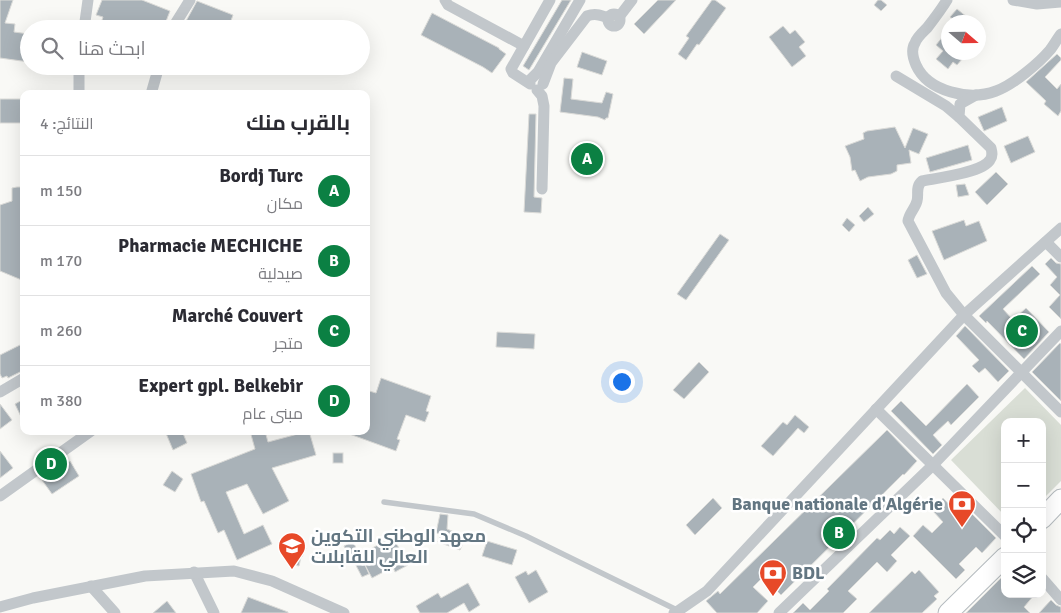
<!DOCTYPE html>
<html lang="ar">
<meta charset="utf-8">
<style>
:root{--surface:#fff;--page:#f2f2f3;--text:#2b2b33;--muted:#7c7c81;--line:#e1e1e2;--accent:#0b8043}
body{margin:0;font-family:Signika,Cairo,sans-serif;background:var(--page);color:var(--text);direction:rtl}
.controls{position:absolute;right:15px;bottom:15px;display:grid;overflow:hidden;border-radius:10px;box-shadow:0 5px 20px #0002}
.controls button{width:45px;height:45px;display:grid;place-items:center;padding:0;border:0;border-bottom:1px solid var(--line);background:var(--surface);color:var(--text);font:25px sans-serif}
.compass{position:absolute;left:941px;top:15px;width:45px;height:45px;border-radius:50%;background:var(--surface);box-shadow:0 5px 20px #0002;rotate:110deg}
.you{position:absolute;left:621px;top:381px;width:18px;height:18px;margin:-12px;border:4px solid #fff;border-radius:50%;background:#1a73e8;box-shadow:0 0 0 8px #1a73e833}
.badge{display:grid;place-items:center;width:32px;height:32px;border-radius:50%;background:var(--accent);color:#fff;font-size:16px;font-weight:700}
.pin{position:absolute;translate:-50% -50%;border:2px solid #fff;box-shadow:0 1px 5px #0006}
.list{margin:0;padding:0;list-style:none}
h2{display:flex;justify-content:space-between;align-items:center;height:65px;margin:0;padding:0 20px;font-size:21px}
h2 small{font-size:16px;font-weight:400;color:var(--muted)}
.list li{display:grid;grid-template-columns:32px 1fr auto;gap:15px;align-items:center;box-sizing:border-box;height:70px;padding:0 20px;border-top:1px solid var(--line)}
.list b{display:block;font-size:19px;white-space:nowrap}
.list p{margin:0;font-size:16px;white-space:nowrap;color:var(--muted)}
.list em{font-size:16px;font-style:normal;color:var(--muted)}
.icon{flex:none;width:28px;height:28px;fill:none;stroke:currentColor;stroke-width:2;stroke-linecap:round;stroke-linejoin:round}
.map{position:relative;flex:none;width:1061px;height:613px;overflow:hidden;direction:ltr}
.search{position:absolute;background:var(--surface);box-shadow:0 5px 20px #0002;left:20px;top:20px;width:350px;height:55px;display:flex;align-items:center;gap:12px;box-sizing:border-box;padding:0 18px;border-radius:28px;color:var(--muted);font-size:19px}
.panel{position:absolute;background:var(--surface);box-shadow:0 5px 20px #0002;left:20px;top:90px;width:350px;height:345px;border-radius:10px;direction:rtl}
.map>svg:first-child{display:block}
.green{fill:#d9ded5}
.building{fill:#a9b2b8;stroke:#dbdbd8}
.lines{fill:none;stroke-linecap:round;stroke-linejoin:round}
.primary-casing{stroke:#b5bbbf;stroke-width:21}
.lane{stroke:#c2c7cb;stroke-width:5.5}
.street{stroke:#c2c7cb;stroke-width:11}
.primary{stroke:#fff;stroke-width:19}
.labels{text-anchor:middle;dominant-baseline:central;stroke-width:5;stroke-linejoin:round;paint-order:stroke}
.poi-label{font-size:18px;font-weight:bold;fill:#637682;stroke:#fff;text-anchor:start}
</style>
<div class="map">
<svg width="1061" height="613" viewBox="0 0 1061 613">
<rect width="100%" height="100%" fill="#f9f9f6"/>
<!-- green -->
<path class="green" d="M1025,388L1061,425V481L1042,500V422H1005V516L951,460Z"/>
<!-- building -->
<g class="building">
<path d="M0,0H13L5,23L15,24L14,32L29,34V62L0,58Z"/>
<path d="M102,0H142L170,11L163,29H99L103,17L96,15Z"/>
<path d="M562,0H571L529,70L523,66Z"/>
<path d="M658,0H676L644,34L634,24Z"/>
<path d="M712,0H715L726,8L699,45L697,44L686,60L678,54L689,38L686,36Z"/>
<path d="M878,0H881L887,5L881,11L874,5Z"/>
<path d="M197,1L233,15L228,29H186L188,24L185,23Z"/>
<path d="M957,9L973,22H957L950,17Z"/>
<path d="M432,13L499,48V49L506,54L492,73L483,67L421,35Z"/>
<path d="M783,26L790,34L795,30L805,42L799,47L806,56L792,67L769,37Z"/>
<path d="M948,30V52H968L957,65L953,62L948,69L936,59L943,51L936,45Z"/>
<path d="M582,52L607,61L602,75L577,67Z"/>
<path d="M1057,54L1061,58V60L1045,77L1057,89L1061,84V111L1058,116L1044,104L1046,101L1026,82Z"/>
<path d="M564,78L573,79L571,99L602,103L606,92L613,94L608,118H606L605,120L598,117L560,112Z"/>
<rect x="0" y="99" width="24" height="24"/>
<path d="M1002,107L1007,121L984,131L978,117Z"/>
<path d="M529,114H536L534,197L542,198L541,213L524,212Z"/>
<path d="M895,127L905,148L913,128L928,134L919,154L909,150L911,163L897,165V171L891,174L868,177L860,181L855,170L852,171L850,157L845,146L864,139L863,133L867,131Z"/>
<path d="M1028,136L1035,152L1011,163L1004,146Z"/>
<path d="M968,145L972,160L930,172L926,158Z"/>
<path d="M996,172L1008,184L987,205L975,192Z"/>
<path d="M965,184L969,195L958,197L956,185Z"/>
<path d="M17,187H24V281L0,271V205L12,201V188Z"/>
<path d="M868,207L874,214L864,222L859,216Z"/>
<path d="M847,218L855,225L849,232L842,225Z"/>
<path d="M964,220L966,226L979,221L987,241L944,260L932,231Z"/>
<path d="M720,234L729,240L686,300L677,294Z"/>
<path d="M917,255L927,274L917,278L908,260Z"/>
<path d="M1051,258L1056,263L1061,264V319L1049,307L1060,295L1050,285L1057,277L1045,264Z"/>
<path d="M1032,266L1040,274L1003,309L1013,320L1026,308L1049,332L1024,359L987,321L986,323L979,316Z"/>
<path d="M965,326L1009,371L998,382L985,368L979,373L972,366L979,360L956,336Z"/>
<path d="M497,332L535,334L534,349L496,347Z"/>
<path d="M1060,343L1061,344V401L1032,372Z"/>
<path d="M20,345L24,353V370L8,378L7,376L2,378L0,374V355Z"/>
<path d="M699,362L709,372L684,399L673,390Z"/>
<path d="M381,378L431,396L426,411L429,412L425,422L406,415L397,439L400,440L396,451L344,432L366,431V390L376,393Z"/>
<path d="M967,384L979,397L951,425L948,421L933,435L942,445L933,454L891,411L901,401L926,426Z"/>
<path d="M24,399V423L15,404Z"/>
<path d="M0,404L12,420L0,429Z"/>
<path d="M795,415L809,427L804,433L798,428L773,456L761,446L783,422L787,425Z"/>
<path d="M887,430L917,461L904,475L903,474L781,595L774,588L769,571L753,587L768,601L757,613H717L706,601L718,591L720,594Z"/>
<path d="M165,431H182L187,443L173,450Z"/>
<path d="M250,431H265L268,442L309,431L316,455L272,468L289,501L263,514L247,484L226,492L244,534L263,525L272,544L237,560L224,530L218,533L204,501L201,502L191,474L255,449Z"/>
<path d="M0,451L13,468L0,478Z"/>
<rect x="333" y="453" width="10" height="10"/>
<path d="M70,461L79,476L52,494L42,480Z"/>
<path d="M172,471L183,479L175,492L163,485Z"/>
<path d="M713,498L722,508L695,535L686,525Z"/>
<path d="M943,498L958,514L965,507L996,538L982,553L976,547L959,564L965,570L956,579L913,536L923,525L932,533L943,522L932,510Z"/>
<path d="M440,514L448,515L447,529L466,537L460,550L438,542L441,534L436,533Z"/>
<path d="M900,527L910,536L891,555L897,561L887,572L877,562L848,591L857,599L843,613H793L803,603L810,610L829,591L827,589L877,538L880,540L890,530L894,534Z"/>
<path d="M393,537L408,565L395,572L393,567L372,578L365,565L369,574L362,577L350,554L348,555L344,546L353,541L359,555Z"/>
<path d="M487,541L517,550L512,565L482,556Z"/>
<path d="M294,543L306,548L302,557H301L299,566L289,564L292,553H291Z"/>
<path d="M536,570L548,592L529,603L515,577L526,571L528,575Z"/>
<path d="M919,570L939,592L934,596L937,599L922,613H869L912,571L915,574Z"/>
<path d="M1005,574V594H1035L1024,607L1030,613H966Z"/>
<path d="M468,583L480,605L469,612L464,603L447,613H420L416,606L438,593L441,598Z"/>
<path d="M248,597L288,612V613H241Z"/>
<path d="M1051,600L1056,605L1061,607V613H1039Z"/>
<path d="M167,601L176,613H153Z"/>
</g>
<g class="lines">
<!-- primary casing -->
<g class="primary-casing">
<g id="primary">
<path d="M1042,519L1061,499"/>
<path d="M948,613L1005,557"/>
</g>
</g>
<!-- lane -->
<path class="lane" d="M384,502L474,514L526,536L677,610"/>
<!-- street -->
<g class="street">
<path d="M445,0L448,5L524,46"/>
<path d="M947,0C941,10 934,19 927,28C923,32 917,37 915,43C911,49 913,58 916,65C928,92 970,101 996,91C1013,85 1039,63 1050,50C1054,45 1057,39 1061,34"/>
<path d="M1013,0L1037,4L1061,2"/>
<circle cx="614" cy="20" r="6"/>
<path d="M619,17L632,0"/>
<path d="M84,29L88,0"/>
<path d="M172,29L190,0"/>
<path d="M79,66V94"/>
<path d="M896,76L946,106L959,117"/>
<path d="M531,79L538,72L580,0"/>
<path d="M530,84L513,73L511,69L550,0"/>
<path d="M543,84L551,63L587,16C595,13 600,15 609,18"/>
<path d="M537,90L542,96L544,106L542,189"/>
<path d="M151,94L159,66"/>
<path d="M976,95L960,104L959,117L991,148C992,152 993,156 990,160C982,173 937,178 922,181C915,187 919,194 917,201C915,209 909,213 908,221L946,293L964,315L1061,412"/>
<path d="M1046,242L1061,257"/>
<path d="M0,392L24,378"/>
<path d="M876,409L1005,536"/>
<path d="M0,496L91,431"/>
<path d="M194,572L214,613"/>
<path d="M1042,578L1061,600"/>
<path d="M91,586L115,613"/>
<path d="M0,607L33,598L145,576L234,571L272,581L344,613"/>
<path d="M674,613L678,611L707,591L964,315L1061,228"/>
<path d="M779,613L933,465L1061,331"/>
</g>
<!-- primary -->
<use href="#primary" class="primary"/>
</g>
<!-- icons -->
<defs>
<g id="bank-pin" transform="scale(1.4375)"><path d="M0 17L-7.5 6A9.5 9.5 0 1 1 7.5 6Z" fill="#e74928" stroke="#fff"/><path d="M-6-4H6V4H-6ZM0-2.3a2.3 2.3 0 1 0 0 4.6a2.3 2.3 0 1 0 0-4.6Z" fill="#fff"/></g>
<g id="school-pin" transform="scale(1.4375)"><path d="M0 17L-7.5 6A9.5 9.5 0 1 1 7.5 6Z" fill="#e74928" stroke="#fff"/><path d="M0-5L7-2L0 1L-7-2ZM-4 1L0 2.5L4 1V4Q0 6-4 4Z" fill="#fff"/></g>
</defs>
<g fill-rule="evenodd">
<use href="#bank-pin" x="962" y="504"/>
<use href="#school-pin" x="292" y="546"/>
<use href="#bank-pin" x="773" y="573"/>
</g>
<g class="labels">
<!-- poi labels -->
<g class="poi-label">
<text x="943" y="504" text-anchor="end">Banque nationale d'Algérie</text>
<text x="311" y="536">معهد الوطني التكوين<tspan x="311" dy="21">العالي للقابلات</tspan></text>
<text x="792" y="573">BDL</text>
</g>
</g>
</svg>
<div class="controls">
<button>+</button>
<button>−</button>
<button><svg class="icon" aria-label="locate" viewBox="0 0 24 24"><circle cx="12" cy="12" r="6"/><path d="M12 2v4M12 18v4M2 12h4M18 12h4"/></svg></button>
<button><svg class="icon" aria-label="layers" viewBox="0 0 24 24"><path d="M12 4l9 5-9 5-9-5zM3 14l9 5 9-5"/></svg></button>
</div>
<svg class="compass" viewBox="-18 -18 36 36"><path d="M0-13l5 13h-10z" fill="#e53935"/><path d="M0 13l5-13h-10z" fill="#7c7c81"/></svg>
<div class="you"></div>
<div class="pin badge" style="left:587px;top:159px">A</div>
<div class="pin badge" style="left:839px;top:533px">B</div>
<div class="pin badge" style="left:1022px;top:331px">C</div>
<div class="pin badge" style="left:51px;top:464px">D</div>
<div class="search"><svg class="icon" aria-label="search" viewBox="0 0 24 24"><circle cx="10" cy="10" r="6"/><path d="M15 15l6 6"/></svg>ابحث هنا</div>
<section class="panel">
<h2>بالقرب منك<small>النتائج: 4</small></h2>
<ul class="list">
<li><span class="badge">A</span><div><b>Bordj Turc</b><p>مكان</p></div><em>150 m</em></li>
<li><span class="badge">B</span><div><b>Pharmacie MECHICHE</b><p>صيدلية</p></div><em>170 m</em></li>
<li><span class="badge">C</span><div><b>Marché Couvert</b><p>متجر</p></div><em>260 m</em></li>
<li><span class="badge">D</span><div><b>Expert gpl. Belkebir</b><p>مبنى عام</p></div><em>380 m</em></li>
</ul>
</section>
</div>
